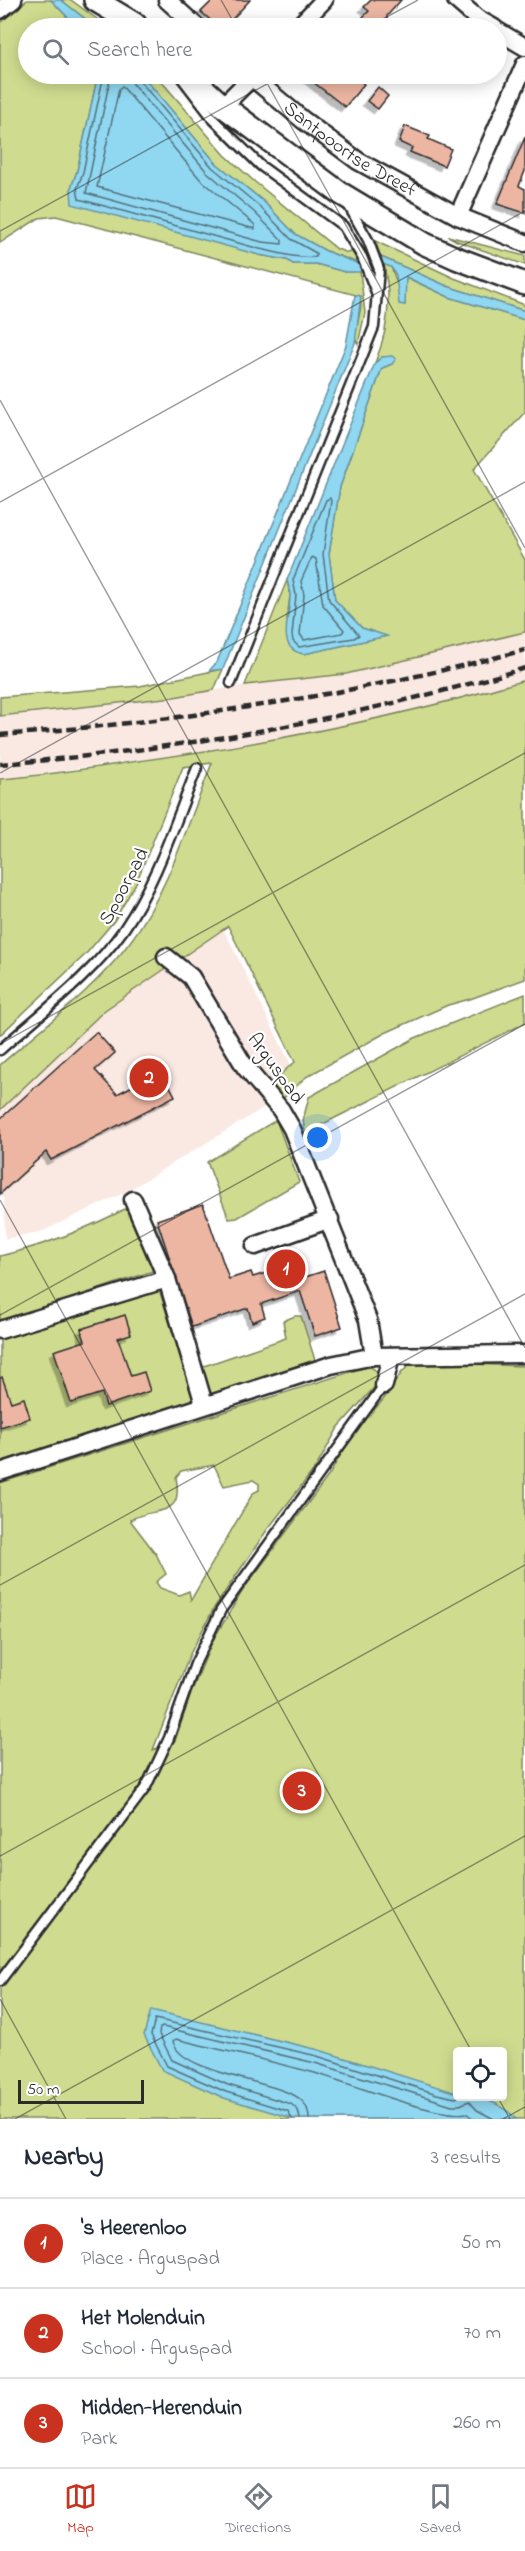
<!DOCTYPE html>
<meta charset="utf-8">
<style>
:root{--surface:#fff;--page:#f2f2f3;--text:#1f2937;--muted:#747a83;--line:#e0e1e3;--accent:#c8321e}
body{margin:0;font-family:"Indie Flower",sans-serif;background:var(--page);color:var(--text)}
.controls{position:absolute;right:18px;bottom:18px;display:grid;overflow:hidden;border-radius:6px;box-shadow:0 3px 15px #0003}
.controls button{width:54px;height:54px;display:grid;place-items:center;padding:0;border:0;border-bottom:2px solid var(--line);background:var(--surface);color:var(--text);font:30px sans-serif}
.scale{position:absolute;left:18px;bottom:15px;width:126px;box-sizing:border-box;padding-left:6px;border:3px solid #2b2b2b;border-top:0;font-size:16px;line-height:21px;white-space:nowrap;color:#2b2b2b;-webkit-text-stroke:4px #fff;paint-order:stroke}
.you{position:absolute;left:318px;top:1138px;width:21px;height:21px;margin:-15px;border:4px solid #fff;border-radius:50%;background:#1a73e8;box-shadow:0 0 0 9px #1a73e833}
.badge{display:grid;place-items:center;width:39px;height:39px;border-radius:50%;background:var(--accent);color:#fff;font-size:20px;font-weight:700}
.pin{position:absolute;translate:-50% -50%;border:3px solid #fff;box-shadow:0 2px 6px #0006}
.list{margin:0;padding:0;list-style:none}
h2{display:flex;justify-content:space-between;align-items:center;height:78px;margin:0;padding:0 24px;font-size:26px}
h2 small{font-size:20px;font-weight:400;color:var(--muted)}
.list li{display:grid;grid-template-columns:39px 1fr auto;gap:18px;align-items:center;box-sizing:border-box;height:90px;padding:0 24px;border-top:2px solid var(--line)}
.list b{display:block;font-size:22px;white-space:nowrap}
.list p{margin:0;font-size:20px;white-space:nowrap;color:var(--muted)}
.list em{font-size:20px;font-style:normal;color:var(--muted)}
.icon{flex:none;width:33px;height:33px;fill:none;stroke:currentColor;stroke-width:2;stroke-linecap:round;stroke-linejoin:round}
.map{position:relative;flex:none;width:525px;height:2119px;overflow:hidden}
.search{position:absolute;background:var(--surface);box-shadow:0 3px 15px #0003;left:18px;right:18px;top:18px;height:66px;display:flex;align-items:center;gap:15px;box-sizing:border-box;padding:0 21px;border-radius:33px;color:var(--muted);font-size:22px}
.sheet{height:348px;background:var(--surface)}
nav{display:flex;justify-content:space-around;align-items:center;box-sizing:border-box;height:84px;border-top:2px solid var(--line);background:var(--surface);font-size:16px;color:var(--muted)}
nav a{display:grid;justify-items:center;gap:3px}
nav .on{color:var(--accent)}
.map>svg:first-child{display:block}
.built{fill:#fae9e3}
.green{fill:#cfdc8f;stroke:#7d845d;stroke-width:1.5;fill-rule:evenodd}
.water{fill:#90d8f2;stroke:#6893a2;stroke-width:1.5}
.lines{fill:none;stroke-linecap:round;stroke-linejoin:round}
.shore{stroke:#53707b;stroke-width:1.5}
.building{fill:#edb6a3;stroke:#2b2b2b;stroke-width:1.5;filter:url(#shadow)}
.service-casing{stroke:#2b2b2b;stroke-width:13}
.minor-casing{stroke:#2b2b2b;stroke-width:21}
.tertiary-casing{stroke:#2b2b2b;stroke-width:26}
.service{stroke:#fff;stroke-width:8}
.minor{stroke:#fff;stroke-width:16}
.tertiary{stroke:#fff;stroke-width:21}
.rail{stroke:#2b2b2b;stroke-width:4.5;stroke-dasharray:9 4.5;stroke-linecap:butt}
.ticks{fill:none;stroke:#2b2b2b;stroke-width:1.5;stroke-opacity:0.45}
.labels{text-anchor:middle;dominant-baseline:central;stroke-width:4.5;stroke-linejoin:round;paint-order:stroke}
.street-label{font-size:20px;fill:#2b2b2b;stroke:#fff}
</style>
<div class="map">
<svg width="525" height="2119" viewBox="0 0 525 2119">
<defs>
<filter id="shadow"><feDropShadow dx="-4.5" dy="4.5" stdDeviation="0" flood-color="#0004"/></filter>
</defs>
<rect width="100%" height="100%" fill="#fff"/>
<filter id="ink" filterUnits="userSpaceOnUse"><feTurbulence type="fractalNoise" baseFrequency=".0167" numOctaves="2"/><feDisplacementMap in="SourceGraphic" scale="12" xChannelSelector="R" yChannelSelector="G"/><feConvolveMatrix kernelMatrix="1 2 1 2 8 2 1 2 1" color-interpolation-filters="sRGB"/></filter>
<g filter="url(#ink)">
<!-- built -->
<g class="built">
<path d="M525,632V725L233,747L0,779V716L174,697L245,685L346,674Z"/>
<path d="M212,906L301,1085L126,1192L43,1231L5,1239L4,1199L0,1194V1071Z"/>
</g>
<!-- green -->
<g class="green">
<path d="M27,0H51L78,28H28V74H98L77,171L71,188L259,255L287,260L293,264H316L345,272L360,271L365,313L358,344L355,338L361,306L360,296L56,216L39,218L0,243V23Z"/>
<path d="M61,0H71L109,28H97Z"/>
<path d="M141,74H155L225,155L255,182L337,249L348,253L353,251L358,263L326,251L295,234L263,201L216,163Z"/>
<path d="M448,236L525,256V265L457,241Z"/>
<path d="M375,241L454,278L525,305V311L447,286L381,257Z"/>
<path d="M383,264L391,267L405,305V277L449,297L525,320V412L474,469L525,560V632L346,674L245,685L287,580L290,595L287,619L304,654L386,636L362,628L335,600L329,554L340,487L382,368L392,364L382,357L375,363C387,333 393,298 383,264Z"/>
<path d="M223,669L214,690L174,697L0,716V697L140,686Z"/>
<path d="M525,680V979L470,999L448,1005L385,1033L306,1077L276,1105C268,1085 280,1073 295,1062L228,926L105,1010L0,1110V1065C43,1027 96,988 130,942C169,890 188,823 212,763L183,767L136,883L114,921L86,954L0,1035V779C49,775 97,767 145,760C273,742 401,717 525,680Z"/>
<path d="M525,994V1023L305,1133L303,1120L309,1097L415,1038Z"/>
<path d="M276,1120L299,1182L237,1218L229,1219L207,1162Z"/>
<path d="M131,1206L153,1271L0,1322V1256C47,1245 89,1228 131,1206Z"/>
<path d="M158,1286L194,1399L0,1462V1337Z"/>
<path d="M295,1316H301L315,1360L210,1394L201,1367L286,1338L283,1321Z"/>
<path d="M413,1362L525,1366V2119H0V1483L369,1366L377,1371L379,1382L338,1428L316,1467L267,1530L214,1608L190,1654L153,1750L175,1741L193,1688L213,1640L243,1590L329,1475L353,1433L383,1400L402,1372ZM214,1465L224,1486L253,1480L259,1484V1490L253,1493L191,1600L189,1591L179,1595L160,1588L156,1582L166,1574L156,1554L130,1520C155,1505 184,1521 176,1477L181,1471ZM458,2052H502V2096H458Z"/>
</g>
<!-- water -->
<g class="water">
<path d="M51,0H61L97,28H78Z"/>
<path d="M98,74H141L216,163L263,201L295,234L326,251L356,263L381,257L447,286L525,311V320L449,297L406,277L405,305L399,304L396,275L391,267L383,264L359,272H345L316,264H293L287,260L259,255L72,204L71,188L77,171Z"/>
<path d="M355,295L361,296L355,343L223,669L209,671L217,662L346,345Z"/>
<path d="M392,356L396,359L392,364L382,368L340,487L329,554L335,600L362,628L387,636L304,654C274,649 291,615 290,595C290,590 288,585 287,580L375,363L382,357Z"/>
<path d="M151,2010L319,2050L457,2093L458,2096C480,2096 501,2102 516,2119H295L224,2098L162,2070L144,2035Z"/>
</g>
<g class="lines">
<!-- shore -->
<g class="shore">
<path d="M104,74L83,172L77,189L79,199L260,249C279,253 297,259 316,257V253L291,239L259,206L212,167L139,80L137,74"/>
<path d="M111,74L86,193L262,242L282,244V240L254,212L207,172L133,84L130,74"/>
<path d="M122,86L200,179L255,225V229L97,187L119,89Z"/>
<path d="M330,498L331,501L323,554L329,600L359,635L354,638L299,647L293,641L292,635L296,595L293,580L326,500Z"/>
<path d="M312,557L316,559L323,605L344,630L342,633L304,640L300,634L304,595L301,581Z"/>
<path d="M292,2119L288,2111L226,2092L167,2066L151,2035L155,2019L317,2056L437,2094L455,2098L461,2096"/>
<path d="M300,2119L298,2110L291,2104L228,2085L172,2060L159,2034L160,2028L163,2027L315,2063L452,2105H460L469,2101L477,2110L494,2119"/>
<path d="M309,2119C309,2111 306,2104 300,2099C277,2081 178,2073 173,2041L176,2039C221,2050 266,2060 311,2072C346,2081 436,2119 466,2113L474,2119"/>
</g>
</g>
<!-- building -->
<g class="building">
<path d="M213,0H250L224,28H220L201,12Z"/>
<path d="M371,0H401L387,16V28H364L363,17L369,11L364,7Z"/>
<path d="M303,74H351L364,84L345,107Z"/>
<path d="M378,87L388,96L378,109L367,101Z"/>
<path d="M405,126L430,136L428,139L451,149L444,166L410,152L412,148L399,142Z"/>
<path d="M525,137V171L519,186L525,189V213L497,204Z"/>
<path d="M96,1032L115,1053L95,1070L117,1094L162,1071L175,1096L51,1160L46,1152L0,1194V1119Z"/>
<path d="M203,1204L229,1279L251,1272L253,1277L294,1264L299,1279L324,1271L342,1327L315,1336L300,1291L261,1304L265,1317L252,1322L248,1308L192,1327L157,1220Z"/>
<path d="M125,1315L131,1334L118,1338L131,1376L144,1372L150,1391L106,1406L102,1393L71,1403L54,1351L85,1341L81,1329Z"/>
<path d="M2,1377L11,1402L24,1398L30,1418L0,1427V1378Z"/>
</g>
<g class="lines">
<!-- service casing -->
<g class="service-casing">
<g id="service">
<path d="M181,77L214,120L261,166L343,226L362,257L376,292"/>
<path d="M231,683L374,327L379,269L368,240L347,203"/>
<path d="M0,1050C42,1012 91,976 124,929C157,881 175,822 197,768"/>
<path d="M0,1981L146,1787L169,1738L195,1664L221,1610L384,1385"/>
</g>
</g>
<!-- minor casing -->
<g class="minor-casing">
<g id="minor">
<path d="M167,0L198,28"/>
<path d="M456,0L478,19L494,28"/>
<path d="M0,10L13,0"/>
<path d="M297,28L324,0"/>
<path d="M496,30L525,47"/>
<path d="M525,64L458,216L525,243"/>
<path id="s1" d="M248,74L303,120L358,161L458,216"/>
<path d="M223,106L255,74"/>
<path d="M166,957L191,977L245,1067L281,1110L292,1129L368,1320L374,1356"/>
<path d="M133,1200L167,1279L204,1404"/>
<path d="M255,1246L330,1219"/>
<path d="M0,1330L167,1279"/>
<path d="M384,1385L391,1356"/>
<path d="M0,1472L331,1365L374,1356L525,1354"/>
</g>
</g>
<!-- tertiary casing -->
<g class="tertiary-casing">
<g id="tertiary">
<path d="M95,0L135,24"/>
<path d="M188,74L223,106L340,193L425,244L456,258L525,284"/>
</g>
</g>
<!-- service -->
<use href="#service" class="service"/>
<!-- minor -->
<use href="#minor" class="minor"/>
<!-- tertiary -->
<use href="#tertiary" class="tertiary"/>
<!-- rail -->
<g class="rail">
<path d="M0,735C176,722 354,695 525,650"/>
<path d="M0,764C175,751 357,718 525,668"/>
</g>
</g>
</g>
<!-- ticks -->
<path class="ticks" d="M221,0L237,28M366,28L418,0M262,74L525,548M0,231L285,74M0,400L525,1348M0,502L525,211M0,773L525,482M0,1044L525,753M0,1200L472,2052M0,1315L525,1024M0,1585L525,1294M0,1856L525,1565M0,1999L66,2119M497,2096L510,2119M15,2119L525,1836M503,2119L525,2107"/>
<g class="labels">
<!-- street labels -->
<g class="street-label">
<text stroke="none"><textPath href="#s1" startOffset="128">Santpoortse Dreef</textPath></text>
<text transform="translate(125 887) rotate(-62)">Spoorpad</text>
<text transform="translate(275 1069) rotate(54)">Arguspad</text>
</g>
</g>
</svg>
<div class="controls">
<button><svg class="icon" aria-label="locate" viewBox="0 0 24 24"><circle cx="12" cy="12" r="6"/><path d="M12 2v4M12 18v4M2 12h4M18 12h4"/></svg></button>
</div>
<div class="scale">50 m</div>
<div class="you"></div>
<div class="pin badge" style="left:286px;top:1269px">1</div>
<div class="pin badge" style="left:149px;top:1078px">2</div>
<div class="pin badge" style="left:302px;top:1791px">3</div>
<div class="search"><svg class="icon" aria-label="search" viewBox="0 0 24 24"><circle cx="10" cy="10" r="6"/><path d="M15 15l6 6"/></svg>Search here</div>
</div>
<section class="sheet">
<h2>Nearby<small>3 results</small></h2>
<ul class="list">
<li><span class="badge">1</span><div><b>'s Heerenloo</b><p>Place · Arguspad</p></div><em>50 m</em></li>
<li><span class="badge">2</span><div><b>Het Molenduin</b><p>School · Arguspad</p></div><em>70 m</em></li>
<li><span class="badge">3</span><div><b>Midden-Herenduin</b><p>Park</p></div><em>260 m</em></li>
</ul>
</section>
<nav>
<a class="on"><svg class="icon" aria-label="map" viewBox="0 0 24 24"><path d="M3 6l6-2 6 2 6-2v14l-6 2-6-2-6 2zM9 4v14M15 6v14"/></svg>Map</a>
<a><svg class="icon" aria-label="directions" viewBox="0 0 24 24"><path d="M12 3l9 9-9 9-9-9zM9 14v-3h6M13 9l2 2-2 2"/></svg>Directions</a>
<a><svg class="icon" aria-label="saved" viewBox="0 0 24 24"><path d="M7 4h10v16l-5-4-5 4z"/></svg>Saved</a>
</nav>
